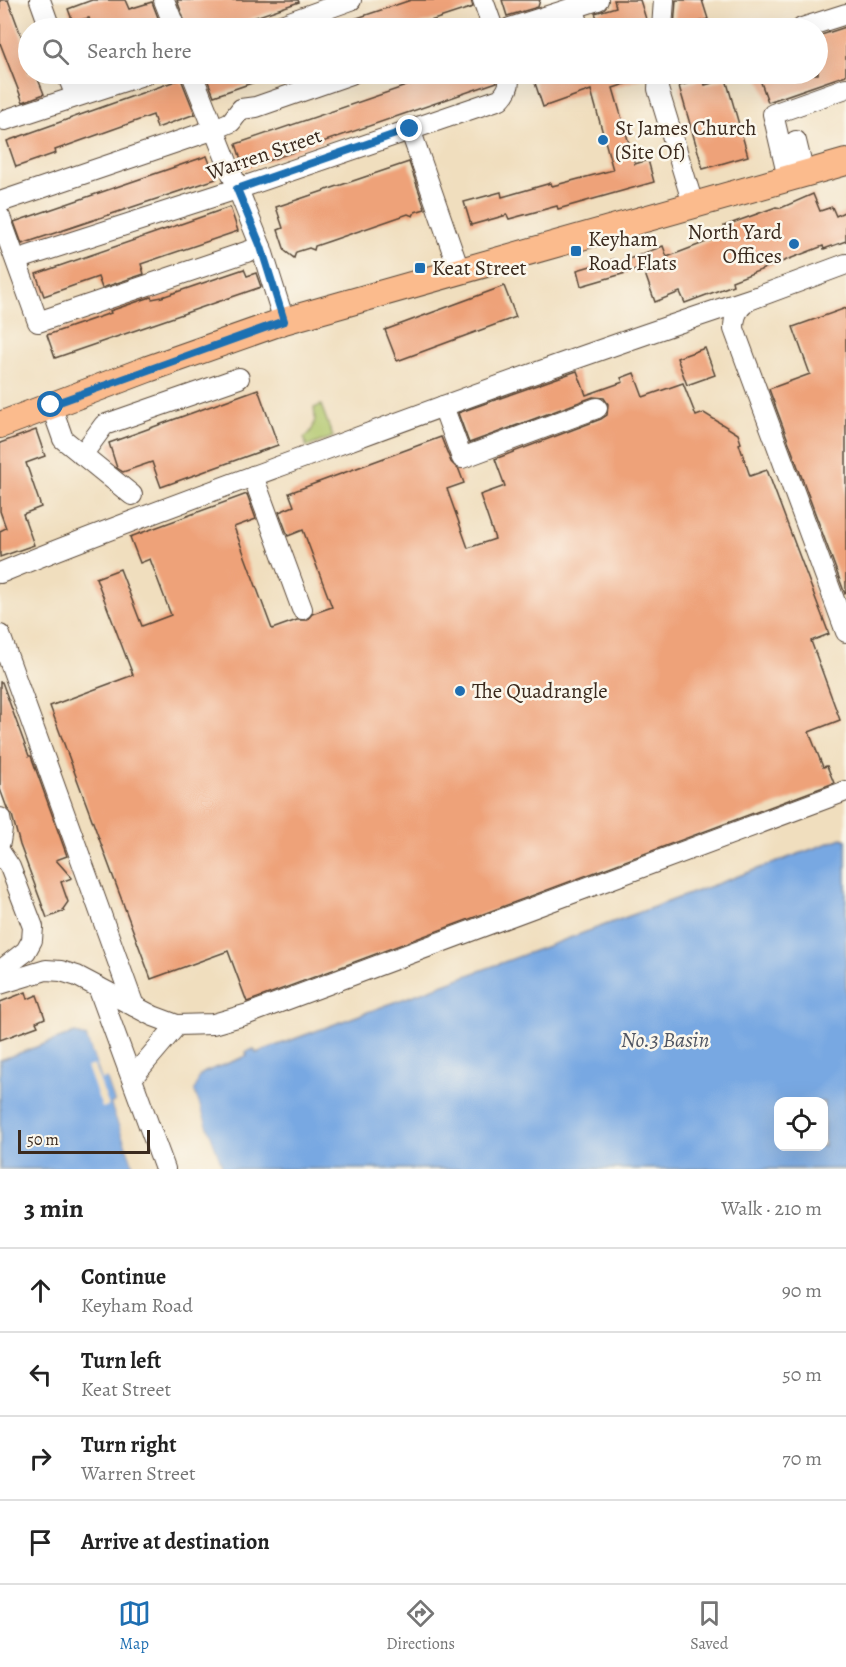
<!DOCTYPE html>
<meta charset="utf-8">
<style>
:root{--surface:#fff;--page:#f2f2f2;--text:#222;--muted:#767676;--line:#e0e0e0;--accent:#1f6fb2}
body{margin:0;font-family:Alegreya,serif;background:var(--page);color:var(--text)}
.controls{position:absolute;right:18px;bottom:18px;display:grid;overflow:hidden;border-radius:12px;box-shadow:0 6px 24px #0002}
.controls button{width:54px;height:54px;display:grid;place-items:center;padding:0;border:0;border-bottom:2px solid var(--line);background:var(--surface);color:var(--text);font:30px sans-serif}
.scale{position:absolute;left:18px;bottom:15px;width:132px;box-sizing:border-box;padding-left:6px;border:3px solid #3b2a1e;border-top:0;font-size:16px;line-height:21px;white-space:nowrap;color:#3b2a1e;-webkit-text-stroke:4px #fbf7ec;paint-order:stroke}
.stop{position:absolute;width:18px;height:18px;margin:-14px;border:4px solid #1f6fb2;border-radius:50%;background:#fff}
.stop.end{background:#1f6fb2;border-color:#fff;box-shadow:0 2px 6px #0008}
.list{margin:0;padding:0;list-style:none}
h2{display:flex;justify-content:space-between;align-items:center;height:78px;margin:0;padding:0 24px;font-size:26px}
h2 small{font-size:20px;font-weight:400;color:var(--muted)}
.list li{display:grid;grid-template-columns:39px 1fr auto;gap:18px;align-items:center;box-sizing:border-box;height:84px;padding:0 24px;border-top:2px solid var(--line)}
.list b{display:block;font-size:22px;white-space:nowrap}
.list p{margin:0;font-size:20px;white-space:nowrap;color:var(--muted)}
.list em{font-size:20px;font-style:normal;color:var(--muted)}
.icon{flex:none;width:33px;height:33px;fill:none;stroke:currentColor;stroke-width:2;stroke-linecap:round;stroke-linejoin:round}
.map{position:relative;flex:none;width:846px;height:1169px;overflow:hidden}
.search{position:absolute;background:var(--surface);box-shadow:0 6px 24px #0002;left:18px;right:18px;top:18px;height:66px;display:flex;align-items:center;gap:15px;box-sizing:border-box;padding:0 21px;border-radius:33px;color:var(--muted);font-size:22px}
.sheet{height:414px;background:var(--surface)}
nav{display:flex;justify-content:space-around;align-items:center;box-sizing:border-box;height:84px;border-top:2px solid var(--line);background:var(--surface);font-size:16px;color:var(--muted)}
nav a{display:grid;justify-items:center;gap:3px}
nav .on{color:var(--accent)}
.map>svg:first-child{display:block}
.green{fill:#b0c66a;stroke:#767844;stroke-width:1.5}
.water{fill:#78a8e2;stroke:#5a6980;stroke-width:1.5;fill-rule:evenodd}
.pier{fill:#f0debe}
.building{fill:#eea279}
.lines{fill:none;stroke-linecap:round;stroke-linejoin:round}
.minor-casing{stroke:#564536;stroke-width:22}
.major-casing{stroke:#564536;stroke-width:28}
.minor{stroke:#fff;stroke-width:20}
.major{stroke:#fbbb8d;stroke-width:26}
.route{stroke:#1f6fb2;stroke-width:8}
.poi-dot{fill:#1f6fb2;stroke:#fbf7ec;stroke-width:2}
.labels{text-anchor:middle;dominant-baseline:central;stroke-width:5;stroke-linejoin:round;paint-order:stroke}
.poi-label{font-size:21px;fill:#3b2a1e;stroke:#fbf7ec;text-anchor:start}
.street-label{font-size:21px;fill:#3b2a1e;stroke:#fbf7ec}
.water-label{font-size:22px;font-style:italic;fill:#505663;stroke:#fbf7ec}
</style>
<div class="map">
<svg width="846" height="1169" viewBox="0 0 846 1169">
<rect width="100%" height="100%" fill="#fbf7ec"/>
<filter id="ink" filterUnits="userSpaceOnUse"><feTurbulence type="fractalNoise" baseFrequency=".0167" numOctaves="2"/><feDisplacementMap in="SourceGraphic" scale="12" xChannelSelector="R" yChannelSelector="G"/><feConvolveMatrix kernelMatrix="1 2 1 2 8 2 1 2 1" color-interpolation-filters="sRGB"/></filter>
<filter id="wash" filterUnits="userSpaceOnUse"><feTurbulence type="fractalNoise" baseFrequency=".008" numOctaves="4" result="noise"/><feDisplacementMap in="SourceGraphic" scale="24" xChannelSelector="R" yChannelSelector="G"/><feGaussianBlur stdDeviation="1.35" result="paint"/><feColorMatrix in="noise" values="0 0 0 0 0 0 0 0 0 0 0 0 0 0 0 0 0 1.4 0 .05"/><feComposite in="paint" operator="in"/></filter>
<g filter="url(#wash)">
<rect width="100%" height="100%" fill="#f0debe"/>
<!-- green -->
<path class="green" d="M321,405L333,437L307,447L304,438C315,431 316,419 314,408Z"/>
<!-- water -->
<g class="water">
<path d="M842,838L846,840V1169H223L194,1091L199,1076L205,1072L247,1056L246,1052L254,1049L256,1053ZM778,1102H824V1146H778Z"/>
<path d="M75,1033L87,1038L102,1079L107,1078L115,1102L111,1104L135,1169H0V1060Z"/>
</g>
<!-- pier -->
<g class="pier">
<path d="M87,1038L91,1039L104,1076L110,1077L118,1102L114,1105L138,1169H135L111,1104L115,1102L107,1078L102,1080Z"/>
<path d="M94,1065L109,1106L102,1108L87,1067Z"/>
<path d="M196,1075L199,1076L194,1091L223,1169H220L191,1092Z"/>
</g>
<g id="blocks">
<!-- building -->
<g class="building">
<path d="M0,0H8L28,54V74H36L44,94L23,102L0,43Z"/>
<path d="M92,0H125L129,9L152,2L162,28H93L89,18L73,22L68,9Z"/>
<path d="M177,0H298L299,2L224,28H187Z"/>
<path d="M411,0H471L473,7L409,28H333V26Z"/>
<path d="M502,0H540L538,7L507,16Z"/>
<path d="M614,0H640L646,19L642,24L643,28H601L595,13L616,7Z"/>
<path d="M676,0H702L708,19L680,28H674Z"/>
<path d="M846,27V75L768,102L758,74H818V36Z"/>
<path d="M205,74H271L272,76L214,96Z"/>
<path d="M441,74H496L497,82L244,169L236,144Z"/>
<path d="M532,74H647V77L613,88L635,164L648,160L654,182L558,209L557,206L509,219L507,215L471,225L464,202L501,192L502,197L551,183L552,186L613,170L591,90L543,107Z"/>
<path d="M181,79L195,114L157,128L153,115L55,150L56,153L16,167L7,141Z"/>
<path d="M703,79L705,85L726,79L748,156L703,169L679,86Z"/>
<path d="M207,156L216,179L22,244L14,222Z"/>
<path d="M409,162L425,209L415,212L413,216L408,214L330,241L315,246L314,250L309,248L296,252L294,258L285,251L278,230L283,228L276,207Z"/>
<path d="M813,194L820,211L832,207L836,216L846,211V241L824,249L823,246L732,281L733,285L685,303L680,292L655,302L643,268L581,286L577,270L615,259L616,264L663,246L667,257L727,234L724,226L776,207L781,208Z"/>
<path d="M230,207L238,231L141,264L144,274L102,288L98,277L44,296L36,274Z"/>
<path d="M244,269L247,276L256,273L261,287L55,358L47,335L111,313L110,311L151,297L152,299L162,297Z"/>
<path d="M504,286L516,317L397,361L385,330Z"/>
<path d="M846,308V593L845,594L769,389L810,374L793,327Z"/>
<path d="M705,348L715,375L687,385L677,358Z"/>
<path d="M577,371L586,395L623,382L621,378L634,373L643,397L683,383L696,416L704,413L738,434L741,443L739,444L750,476L767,470L829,634L811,641L840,720L809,732L823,767L827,766L834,783L247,1002L228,951L151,979L50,706L133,675L96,578L120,569L142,626L171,615L150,559L140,563L130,537L247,494L256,519L234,527L272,629L297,620H307L312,614L332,607L303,530L288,536L279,512L294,506L289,493L441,437L451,462L459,470L464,483L447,489L468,548L495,539L480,495L505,486L495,459L601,419L607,415L608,404L604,398L593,397L469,443L458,413Z"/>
<path d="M258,389L278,445L161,487L152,462L123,472L117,468L109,443Z"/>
<path d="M36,430L45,456L26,463L41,507L23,514L34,545L0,557V531L6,528L0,511V443Z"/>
<path d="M0,682H2L29,756H31L67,856L56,860L72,878L61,882L68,902L63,909L64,911L47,918L20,845L12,815L7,808L0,789Z"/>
<path d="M26,992L28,999L37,995L45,1018L36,1022L38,1026L0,1040V1002Z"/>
</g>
</g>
</g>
<g filter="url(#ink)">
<use href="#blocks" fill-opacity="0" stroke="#564536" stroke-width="1.5"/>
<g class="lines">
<!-- minor casing -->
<g class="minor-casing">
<g id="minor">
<path d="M40,0L50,28"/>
<path d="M164,0L175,28"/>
<path d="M483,0L493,28"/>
<path d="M573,8L580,28"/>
<path d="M273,28L351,0"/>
<path d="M510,28L598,0"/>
<path d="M662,28L664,0"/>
<path d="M802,28L846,14"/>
<path d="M67,74L76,96"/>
<path d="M192,74L261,247L284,321"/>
<path d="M659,74L658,89L693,204"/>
<path d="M5,120L146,74"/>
<path d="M410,129L459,270"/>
<path d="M796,141L804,174"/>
<path d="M788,178L773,114L846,88"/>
<path d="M0,202L215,129L231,122L241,109L256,107L351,74"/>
<path d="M0,217L38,322L261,247"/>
<path d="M16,260L237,189L500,99C508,91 511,84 508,74"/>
<path d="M846,264L749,300C737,308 734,316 734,329L846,632"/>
<path d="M51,405L63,439L132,495"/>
<path d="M443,406L462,458L597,408"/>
<path d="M82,455L104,425L239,378"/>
<path d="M253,476L302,609"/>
<path d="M0,573C109,528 221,488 332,447C472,395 613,344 756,297"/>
<path d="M0,635L134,1006"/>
<path d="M0,818L2,829L0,842"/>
<path d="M0,852L10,867L33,927L32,940L26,951L0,971"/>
<path d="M0,984L46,970L61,971L77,976L153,1016L177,1025"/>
<path d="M98,987L165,1169"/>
<path d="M132,1078L177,1025L213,1024L248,1014L846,791"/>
</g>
</g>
<!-- major casing -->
<g class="major-casing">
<path id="major" d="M0,425L148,369L284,321L846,162"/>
</g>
<!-- minor -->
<use href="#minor" class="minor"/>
<!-- major -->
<use href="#major" class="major"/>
</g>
</g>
<g class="lines" filter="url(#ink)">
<!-- route -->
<path class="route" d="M51,405L284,321L261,247L237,189L410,129"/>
</g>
<!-- markers -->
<g class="poi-dot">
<circle cx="603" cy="140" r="6"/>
<circle cx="794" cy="244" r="6"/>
<rect x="570" y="245" width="12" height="12" rx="3"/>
<rect x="414" y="262" width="12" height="12" rx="3"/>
<circle cx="460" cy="691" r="6"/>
</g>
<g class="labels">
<!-- poi labels -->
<g class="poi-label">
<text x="615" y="128">St James Church<tspan x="615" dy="24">(Site Of)</tspan></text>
<text x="782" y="232" text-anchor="end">North Yard<tspan x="782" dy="24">Offices</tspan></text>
<text x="588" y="239">Keyham<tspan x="588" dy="24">Road Flats</tspan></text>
<text x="432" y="268">Keat Street</text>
<text x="472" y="691">The Quadrangle</text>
</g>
<!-- street labels -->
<g class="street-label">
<text transform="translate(264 154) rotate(-19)">Warren Street</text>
</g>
<!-- water labels -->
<g class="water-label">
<text x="665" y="1040">No.3 Basin</text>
</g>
</g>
</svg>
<div class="controls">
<button><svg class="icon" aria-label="locate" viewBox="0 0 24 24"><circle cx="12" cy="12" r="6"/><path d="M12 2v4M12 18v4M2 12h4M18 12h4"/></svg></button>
</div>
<div class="scale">50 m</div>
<div class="stop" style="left:51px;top:405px"></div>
<div class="stop end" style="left:410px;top:129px"></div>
<div class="search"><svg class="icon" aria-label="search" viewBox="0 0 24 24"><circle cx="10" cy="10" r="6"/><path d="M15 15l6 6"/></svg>Search here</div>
</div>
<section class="sheet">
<h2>3 min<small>Walk · 210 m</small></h2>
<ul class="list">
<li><svg class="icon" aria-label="ahead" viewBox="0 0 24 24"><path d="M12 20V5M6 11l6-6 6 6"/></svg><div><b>Continue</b><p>Keyham Road</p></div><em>90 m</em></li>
<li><svg class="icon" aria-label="left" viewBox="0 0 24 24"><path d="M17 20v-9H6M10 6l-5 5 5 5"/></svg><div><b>Turn left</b><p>Keat Street</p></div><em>50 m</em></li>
<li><svg class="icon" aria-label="right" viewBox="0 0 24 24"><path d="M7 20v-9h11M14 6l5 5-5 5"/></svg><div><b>Turn right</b><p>Warren Street</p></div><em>70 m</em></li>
<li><svg class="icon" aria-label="arrive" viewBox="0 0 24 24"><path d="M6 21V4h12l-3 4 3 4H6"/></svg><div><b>Arrive at destination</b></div></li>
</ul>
</section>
<nav>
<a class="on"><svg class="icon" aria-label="map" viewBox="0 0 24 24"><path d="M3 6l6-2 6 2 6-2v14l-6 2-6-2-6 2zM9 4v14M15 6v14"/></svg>Map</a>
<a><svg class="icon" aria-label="directions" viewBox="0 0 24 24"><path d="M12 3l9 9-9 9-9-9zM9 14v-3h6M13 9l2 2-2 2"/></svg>Directions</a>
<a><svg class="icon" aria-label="saved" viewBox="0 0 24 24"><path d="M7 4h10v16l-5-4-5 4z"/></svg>Saved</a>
</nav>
